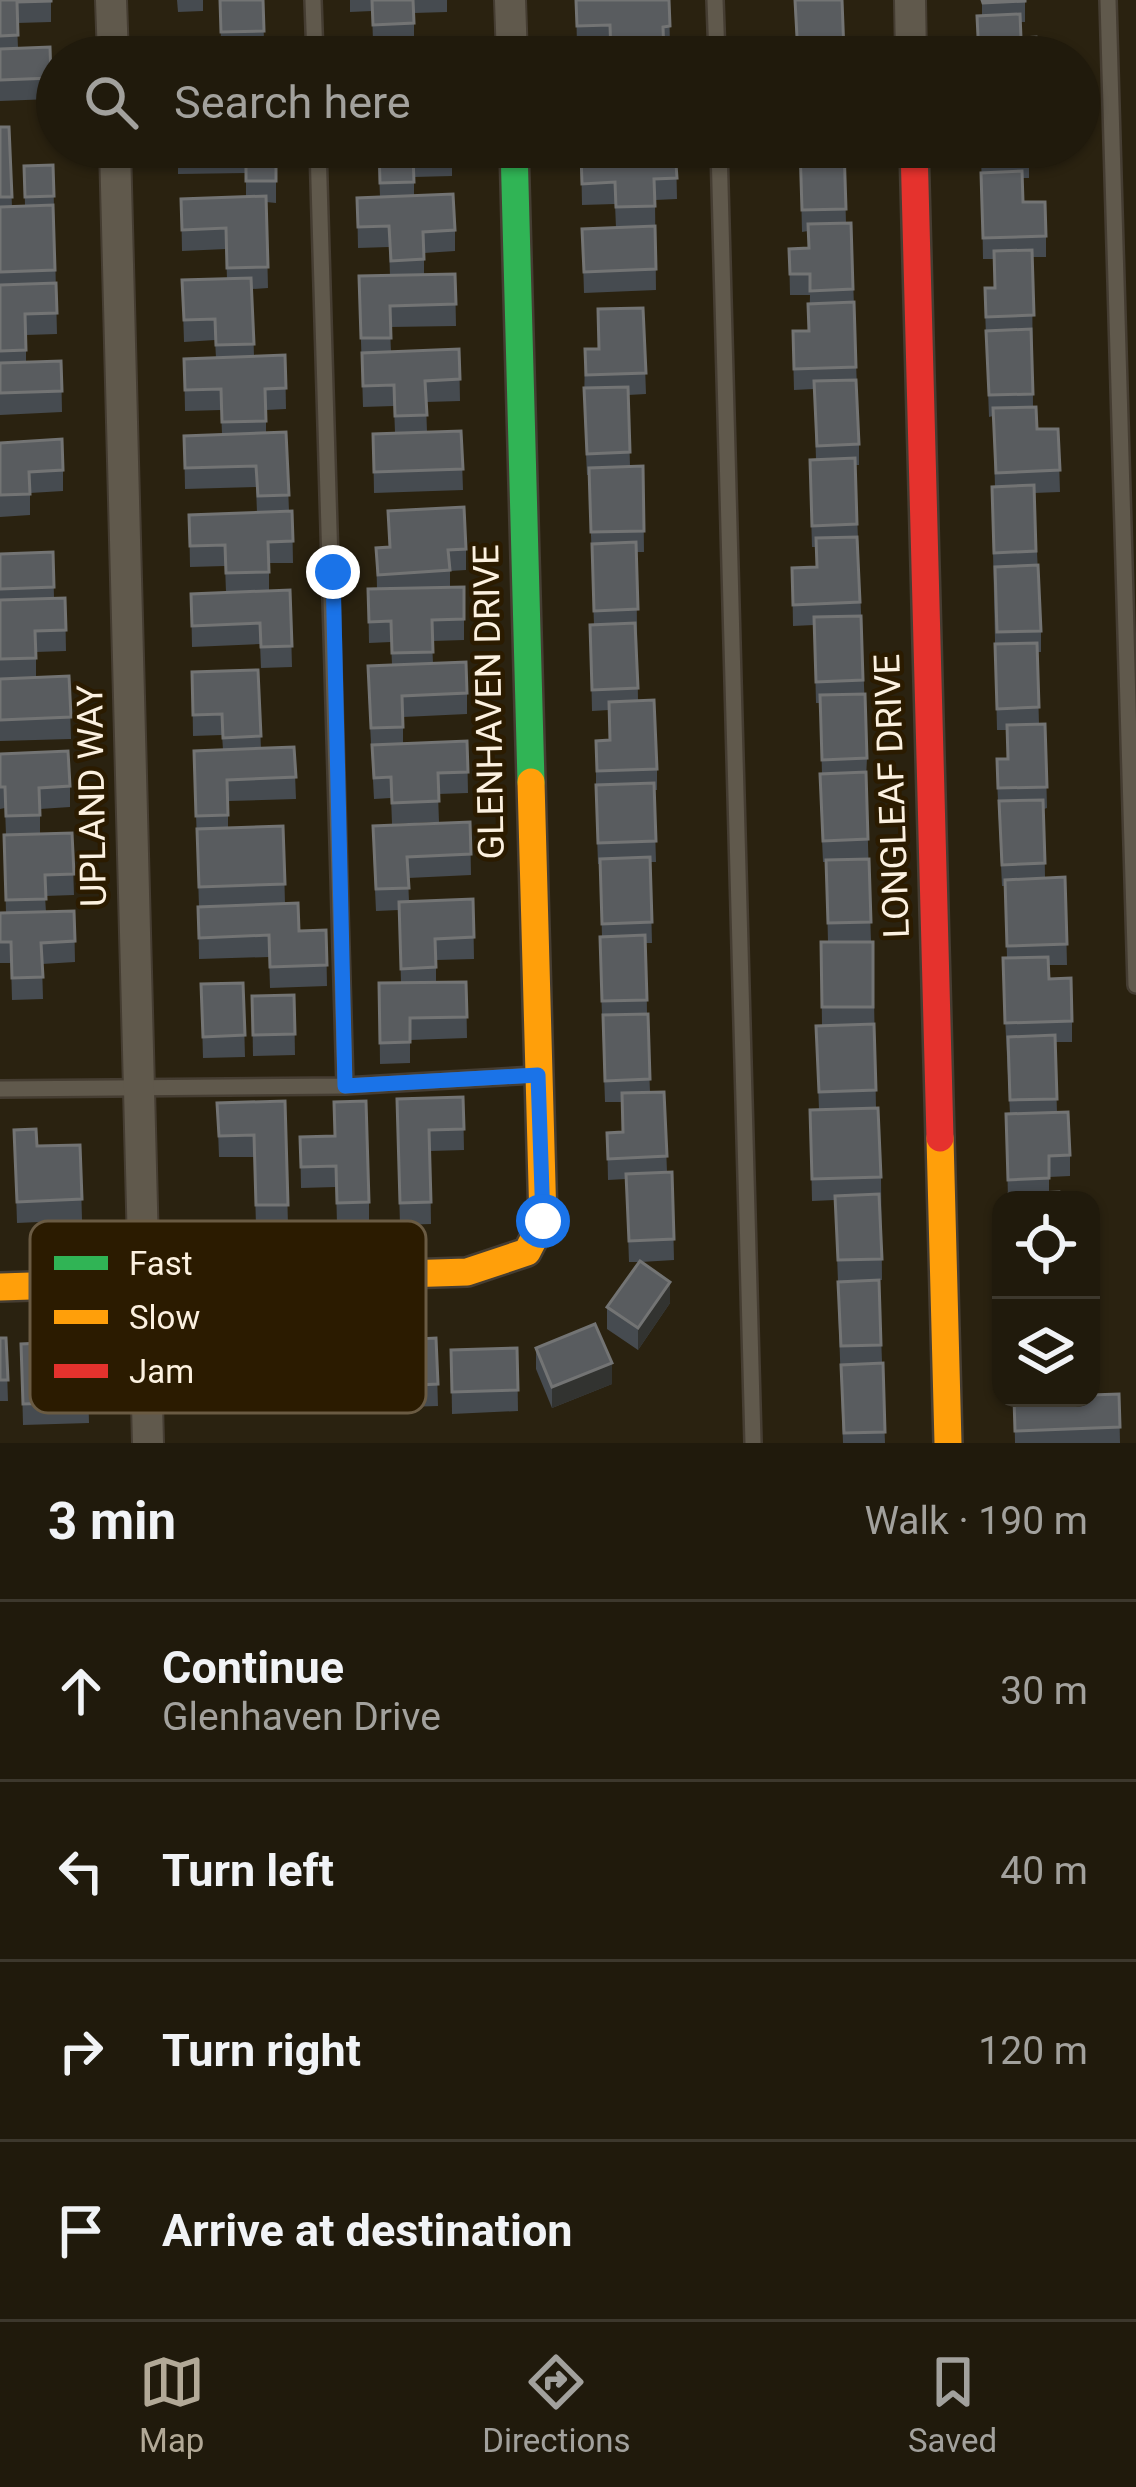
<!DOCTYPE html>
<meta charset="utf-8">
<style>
:root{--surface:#201a0c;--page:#2d271a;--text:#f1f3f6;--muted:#a2a19d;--line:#3d382d;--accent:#b2a997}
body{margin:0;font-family:Roboto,sans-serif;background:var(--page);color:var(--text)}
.controls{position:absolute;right:36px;bottom:36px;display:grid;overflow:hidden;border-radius:24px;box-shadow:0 3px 9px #0004}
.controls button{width:108px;height:108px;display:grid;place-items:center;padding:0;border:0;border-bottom:3px solid var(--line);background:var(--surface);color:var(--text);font:60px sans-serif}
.stop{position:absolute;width:36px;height:36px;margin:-27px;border:9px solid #1a73e8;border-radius:50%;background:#fff}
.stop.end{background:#1a73e8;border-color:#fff;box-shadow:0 3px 12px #0008}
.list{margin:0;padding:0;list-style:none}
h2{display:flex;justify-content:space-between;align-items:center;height:156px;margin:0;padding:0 48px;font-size:51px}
h2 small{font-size:39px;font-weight:400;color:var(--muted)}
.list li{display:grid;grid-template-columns:78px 1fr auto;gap:36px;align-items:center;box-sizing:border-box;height:180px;padding:0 48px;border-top:3px solid var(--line)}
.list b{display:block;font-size:45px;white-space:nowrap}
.list p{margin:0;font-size:39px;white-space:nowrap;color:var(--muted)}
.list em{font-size:39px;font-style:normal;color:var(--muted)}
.icon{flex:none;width:66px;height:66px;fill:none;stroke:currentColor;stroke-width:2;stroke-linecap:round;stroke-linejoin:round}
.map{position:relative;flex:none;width:1136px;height:1443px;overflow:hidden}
.search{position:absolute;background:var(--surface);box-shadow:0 3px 9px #0004;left:36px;right:36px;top:36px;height:132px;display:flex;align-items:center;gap:30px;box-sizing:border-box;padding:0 42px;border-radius:66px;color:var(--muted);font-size:45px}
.sheet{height:876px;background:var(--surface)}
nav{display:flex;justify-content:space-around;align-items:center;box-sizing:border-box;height:168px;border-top:3px solid var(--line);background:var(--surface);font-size:33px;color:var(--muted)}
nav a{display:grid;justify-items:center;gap:6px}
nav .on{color:var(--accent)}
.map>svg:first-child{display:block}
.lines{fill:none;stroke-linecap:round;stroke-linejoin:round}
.lane-casing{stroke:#453d32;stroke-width:20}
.street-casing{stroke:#453d32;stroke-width:34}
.fast-casing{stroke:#453d32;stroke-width:32}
.slow-casing{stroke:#453d32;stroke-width:32}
.jam-casing{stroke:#453d32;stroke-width:32}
.lane{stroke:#60594c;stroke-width:15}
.street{stroke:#60594c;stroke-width:30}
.fast{stroke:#30b455;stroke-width:27}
.slow{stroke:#ff9f0a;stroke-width:27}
.jam{stroke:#e5322d;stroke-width:27}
.wall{fill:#464b50}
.shaded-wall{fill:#323330}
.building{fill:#595c5f;stroke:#737474;stroke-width:3}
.route{stroke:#1a73e8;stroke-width:15}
.labels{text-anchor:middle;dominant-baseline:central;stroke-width:9;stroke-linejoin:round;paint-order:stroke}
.street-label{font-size:36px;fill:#fcf1e0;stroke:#2b1b00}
.key{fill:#2b1b00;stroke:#6a5b43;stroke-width:3}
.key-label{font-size:33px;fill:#fcf1e0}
</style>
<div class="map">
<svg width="1136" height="1443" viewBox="0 0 1136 1443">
<rect width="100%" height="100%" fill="#2a2210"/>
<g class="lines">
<!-- lane casing -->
<g class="lane-casing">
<g id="lane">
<path d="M313,0L315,57"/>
<path d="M715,0L717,57"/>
<path d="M1108,0L1136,985"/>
<path d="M318,147L345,1086"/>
<path d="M719,147L753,1443"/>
<path d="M0,1089L345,1086L535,1075"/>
</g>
</g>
<!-- street casing -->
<g class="street-casing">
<g id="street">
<path d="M111,0L113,57"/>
<path d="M510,0L512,57"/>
<path d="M910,0L911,57"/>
<path d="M115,147L148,1443"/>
</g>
</g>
<!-- fast casing -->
<g class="fast-casing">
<path id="fast" d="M514,147L531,782"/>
</g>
<!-- slow casing -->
<g class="slow-casing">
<g id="slow">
<path d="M940,1138L948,1443"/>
<path d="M0,1287L467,1272L527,1252L543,1221L531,782"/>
</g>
</g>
<!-- jam casing -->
<g class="jam-casing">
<path id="jam" d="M914,147L940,1138"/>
</g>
<!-- lane -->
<use href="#lane" class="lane"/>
<!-- street -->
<use href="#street" class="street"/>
<!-- fast -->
<use href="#fast" class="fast"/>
<!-- slow -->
<use href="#slow" class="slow"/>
<!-- jam -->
<use href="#jam" class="jam"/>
</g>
<!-- wall -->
<g class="wall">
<path d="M0,0H51V22L17,23L18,48L50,47L51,99L0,101Z"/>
<path d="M177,0H203V11L178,12Z"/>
<path d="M220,0H263L264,43H221Z"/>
<path d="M350,0H447V12L414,13V41L373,42L372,11L350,12Z"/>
<path d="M576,0H669L670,47L663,48L664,57H610V46L577,47Z"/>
<path d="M794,0H842L844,57H797Z"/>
<path d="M982,0H1025V22H1020L1021,38L1037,57L982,15Z"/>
<path d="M0,127H9L12,207L25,206L24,166L53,165L57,334L26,335V362L61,361L62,412L0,415Z"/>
<path d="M178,147H276V203L266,202L268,288L252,289L254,356L285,355L286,409L266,410V433L286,432L289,511H292L293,563H269V591L290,590L292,667L261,668L260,644L192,647L191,594L226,592L225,566L190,567L189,515L257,513L256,487L185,489L184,436L222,434L221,410L185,411L184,359L216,358L215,340L184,342L182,280L227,279L226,249L182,251L181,199L246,196V173L178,174Z"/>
<path d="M378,147H452V176L414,177V196L455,230V251L424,253V275L455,274L456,326L390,327L391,352L459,349L460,401L426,402L427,432L461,431L463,490L374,493L373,434L395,433L394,406L363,407L359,276H390L389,247L358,248L357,198L380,197Z"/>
<path d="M647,147H689V153H676L677,199L655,200L656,290L584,293L582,229L616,228L615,204L582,205L581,154L647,151Z"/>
<path d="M800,147H847V152L844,153L846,223H851L859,444V465H855L867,758L866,779L871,942H873L876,1108L881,1177L882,1280L838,1282L835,1200L812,1201L810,1110H819L816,1026H822L821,942H828L826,862H823L820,795L822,774L820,703H816L814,625L793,626L792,568L816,567V547H812L810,481L816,460L814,389L794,390L793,352L809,331L810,295H790L789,249L808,248V231L802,232Z"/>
<path d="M981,147H1029V178H1022L1023,202L1046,236V257H1032L1033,407L1037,429H1058L1060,492L1034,493L1041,631V652H1037L1039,724H1045L1047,808L1044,809L1045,878L1065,877L1067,965H1048L1049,979L1072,1021V1042H1055L1057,1113L1070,1155V1176L1049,1177V1192L1008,1200L1006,1114H1010L1003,980L1007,958L1005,886H1002L997,780L1007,759V730H997L992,508L995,487L993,416L989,417L985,309L995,288L994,259H983Z"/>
<path d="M643,308L646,394L628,395L630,466H643L644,552H636L638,701L657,769V790H654L656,862H650L652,943H646L647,1014L650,1092H664L667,1172H672L674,1260L641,1262L670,1303L638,1350L607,1329V1307L639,1262H629L626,1179L608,1180L607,1133L622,1132V1102H605L600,958L602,937L600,864H598L596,806V741L610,740L609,710L592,711L590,625H594L589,475H587L584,409L585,349H598Z"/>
<path d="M0,443L63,470V491L30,493V515L0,517Z"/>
<path d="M388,511L466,549V570L450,571V587H464V640L432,641L433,663L467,693V714L403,717V744L467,741L468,793L438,794L439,822L392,824L391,798L374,799L368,687L392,665L391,642L369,643L368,589H377L376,548L389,547Z"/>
<path d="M53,552L54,598H65L66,651L36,652V678L69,676L71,739L0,741V554Z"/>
<path d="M258,670L261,749L294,747L296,799L228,801V828L283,826L285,904L299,931L326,930L327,986L270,988L269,957L199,959L198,907H199L194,751L223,750L222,735L193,736L192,672Z"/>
<path d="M0,754L70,786V807L40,809V834L72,833L74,895L45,896L46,912L74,911L75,962L42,964L43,999L12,1000L11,963H0V913H6L4,835H6L5,808L0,809Z"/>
<path d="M470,822L471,875L408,878L409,901L473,899L474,959L436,960V982H466L467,1038L410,1040V1063L380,1064L379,983H401L399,910L376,911L373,847Z"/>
<path d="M243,983L245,1057L203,1058L201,984Z"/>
<path d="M294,995L295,1055L253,1056L252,996Z"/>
<path d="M463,1097L464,1150L430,1151L431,1224L400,1225L397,1120Z"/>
<path d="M285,1101L288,1226H256L254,1157H219L217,1103Z"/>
<path d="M14,1130L37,1146L80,1145L82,1220L17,1223Z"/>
<path d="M334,1136L369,1202V1223L337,1224L336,1187L301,1188L300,1137Z"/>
<path d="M879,1280L885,1443H843L838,1303Z"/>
<path d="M371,1327L397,1340L436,1338L438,1406L373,1408Z"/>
<path d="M359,1330L360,1399L292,1402L290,1332Z"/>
<path d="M277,1333L279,1403L212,1405L211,1335Z"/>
<path d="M0,1338H6L8,1401H0Z"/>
<path d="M87,1341L89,1423L23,1425L21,1344Z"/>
<path d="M517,1348L518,1411L452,1414L451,1350Z"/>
<path d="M536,1348L612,1384L552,1408L536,1369Z"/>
<path d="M1119,1394L1120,1443H1015L1014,1398Z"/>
</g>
<!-- shaded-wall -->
<g class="shaded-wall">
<path d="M670,1282V1303L638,1350V1328Z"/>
<path d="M612,1363V1384L552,1408V1387Z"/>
</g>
<!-- building -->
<g class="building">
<path d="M0,0H51V1L17,2L18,35L0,36Z"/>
<path d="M220,0H263L264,31L221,32Z"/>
<path d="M372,0H413L414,23L373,25Z"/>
<path d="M576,0H669L670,26L663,27L664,55L611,56L610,25L577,26Z"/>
<path d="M795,0H842L844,53L798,55Z"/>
<path d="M982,0H1025V1L983,3Z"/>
<path d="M1020,14L1021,38L1036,37L1037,57H979L977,16Z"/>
<path d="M449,40V57H350L349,43Z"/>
<path d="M174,42L275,43V57H174Z"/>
<path d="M50,47L51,78L0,80V49Z"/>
<path d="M0,127H9L12,197H0Z"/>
<path d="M178,147H276V181H246V152L178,153Z"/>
<path d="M379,147H452V155L413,156L414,182L380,183Z"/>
<path d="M800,147H844L846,209L802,210Z"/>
<path d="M982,147H1029V157L982,159Z"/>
<path d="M675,150L677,178L654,179L655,206L616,207L615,182L582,184L581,154Z"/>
<path d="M53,165L54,196L25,197L24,166Z"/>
<path d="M1022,171L1023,202H1045L1046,236L983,238L981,173Z"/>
<path d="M453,194L455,230L423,232L424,259L391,261L389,226L358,227L357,198Z"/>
<path d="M266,196L268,267L227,268L226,228L182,230L181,199Z"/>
<path d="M53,205L55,270L0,272V207Z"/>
<path d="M851,223L853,289L810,291V274H790L789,249L809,248L808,224Z"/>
<path d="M655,226L656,269L584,272L582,229Z"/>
<path d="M1032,250L1034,315L986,317L985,288H995L994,251Z"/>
<path d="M455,274L456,304L390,306L391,338H361L359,276Z"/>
<path d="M251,278L254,344L216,345L215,319L184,320L182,280Z"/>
<path d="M56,283L57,313L25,314L26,350L0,351V285Z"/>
<path d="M854,302L856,367L794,369L793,331H809L808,304Z"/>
<path d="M643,308L646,373L586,375L585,349H599L598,309Z"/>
<path d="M1031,329L1033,394L989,395L986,331Z"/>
<path d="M459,349L460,379L425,381L427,415L395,416L394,385L363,386L362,353Z"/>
<path d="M285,355L286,388L265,389L266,421L222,422L221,389L185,390L184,359Z"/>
<path d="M61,361L62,391L0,393V363Z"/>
<path d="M856,380L859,444L817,446L814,381Z"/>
<path d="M628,387L630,452L587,454L584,388Z"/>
<path d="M1036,407L1037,429H1058L1060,470L996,473L993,408Z"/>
<path d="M461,431L463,469L374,472L373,434Z"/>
<path d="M286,432L289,495L258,496L256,466L185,468L184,436Z"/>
<path d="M62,439L63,470L29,472L30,494L0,495V443Z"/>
<path d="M855,458L857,524L812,526L810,460Z"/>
<path d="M643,466L644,531L591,532L589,468Z"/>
<path d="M1034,485L1036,551L994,553L992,487Z"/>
<path d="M464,507L466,549L448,550L450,570L378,575L376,548L390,547L388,511Z"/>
<path d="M292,511L293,541L268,542L269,572L226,573L225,545L190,546L189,515Z"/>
<path d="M857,537L860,602L793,605L792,568L817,567L816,538Z"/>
<path d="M636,542L638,609L594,611L592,544Z"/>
<path d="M53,552L54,587L0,589V554Z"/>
<path d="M1038,565L1041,631L997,632L995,567Z"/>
<path d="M464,587V619L432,620L433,652L392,653L391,621L369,622L368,589Z"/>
<path d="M290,590L292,646L261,647L260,623L192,626L191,594Z"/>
<path d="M65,598L66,630L35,631L36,658L0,659V600Z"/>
<path d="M861,616L863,680L816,682L814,617Z"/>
<path d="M635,623L638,688L592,690L590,625Z"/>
<path d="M1037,643L1039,707L997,709L995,644Z"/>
<path d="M466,662L467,693L402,696L403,727L371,728L368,666Z"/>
<path d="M258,670L261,736L223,738L222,714L193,715L192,672Z"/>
<path d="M69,676L71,717L0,720V679Z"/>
<path d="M865,694L867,758L822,760L820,695Z"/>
<path d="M654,700L657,769L597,771L596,741L610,740L609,702Z"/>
<path d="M1045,724L1047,787L998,788L997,759H1008L1007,725Z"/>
<path d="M467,741L468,772L438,773L439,801L392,803L391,777L374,778L372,745Z"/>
<path d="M294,747L296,777L227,780L228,815L196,816L194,751Z"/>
<path d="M68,751L70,786L39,788L40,815L6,816L5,787H0V754Z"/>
<path d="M866,772L868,839L823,841L820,774Z"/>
<path d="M654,783L656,841L598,843L596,785Z"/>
<path d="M1043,800L1045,863L1002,865L999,801Z"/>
<path d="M470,822L471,854L407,857L409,888L376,889L373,826Z"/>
<path d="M283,826L285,884L199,887L197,829Z"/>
<path d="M72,833L74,874L45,875L46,899L6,900L4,835Z"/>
<path d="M650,857L652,922L602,924L600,859Z"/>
<path d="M869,859L871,922L828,923L826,860Z"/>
<path d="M1065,877L1067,944L1007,946L1005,880Z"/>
<path d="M473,899L474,937L435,939L436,967L401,969L399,902Z"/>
<path d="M298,903L299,931L326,930L327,965L270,967L269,935L199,938L198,907Z"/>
<path d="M74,911L75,941L41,943L43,977L12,978L11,942H0V913Z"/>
<path d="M645,935L647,1000L602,1001L600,937Z"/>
<path d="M821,942H873V1007H822Z"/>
<path d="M1048,957L1049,979L1071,978L1072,1021L1005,1023L1003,958Z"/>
<path d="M466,982L467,1017L410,1018V1042L380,1043L379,983Z"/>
<path d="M243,983L245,1035L203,1037L201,984Z"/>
<path d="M294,995L295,1034L253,1035L252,996Z"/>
<path d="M648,1014L650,1079L605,1081L603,1015Z"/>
<path d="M874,1024L876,1090L819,1092L816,1026Z"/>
<path d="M1055,1035L1057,1099L1010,1100L1008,1037Z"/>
<path d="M664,1092L667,1156L608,1159L607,1133L623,1132L622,1093Z"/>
<path d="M463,1097L464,1129L429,1130L431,1202L400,1203L397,1099Z"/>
<path d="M285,1101L288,1205H256L254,1135L219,1136L217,1103Z"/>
<path d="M366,1101L369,1202L337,1203L336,1166L301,1167L300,1137L335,1136L334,1102Z"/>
<path d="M878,1108L881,1177L812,1179L810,1110Z"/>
<path d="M1068,1112L1070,1155L1049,1156V1178L1008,1180L1006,1114Z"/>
<path d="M36,1129L37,1146L80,1145L82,1199L17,1202L14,1130Z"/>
<path d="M672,1172L674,1239L629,1241L626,1174Z"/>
<path d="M1059,1192L1060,1200H1009V1194Z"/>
<path d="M879,1194L882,1259L838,1260L835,1196Z"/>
<path d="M640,1261L670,1282L638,1328L607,1307Z"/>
<path d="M879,1280L881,1345L841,1346L838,1282Z"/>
<path d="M595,1324L612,1363L552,1387L536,1348Z"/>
<path d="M397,1326V1340L436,1338L438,1384L373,1387L371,1327Z"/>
<path d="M0,1338H6L8,1380H0Z"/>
<path d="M87,1341L89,1402L23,1404L21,1344Z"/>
<path d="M517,1348L518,1390L452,1392L451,1350Z"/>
<path d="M883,1363L885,1432L844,1433L841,1365Z"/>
<path d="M1119,1394L1120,1427L1015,1431L1014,1398H1091V1395Z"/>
</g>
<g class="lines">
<!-- route -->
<path class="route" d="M333,572L345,1086L538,1075L543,1221"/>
</g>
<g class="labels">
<!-- street labels -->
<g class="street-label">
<text transform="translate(489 702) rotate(-91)">GLENHAVEN DRIVE</text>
<text transform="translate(92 796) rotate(-91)">UPLAND WAY</text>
<text transform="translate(892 796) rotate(-92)">LONGLEAF DRIVE</text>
</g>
</g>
<!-- legend -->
<rect x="30" y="1221" width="396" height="192" rx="18" class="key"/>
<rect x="54" y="1256" width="54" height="14" fill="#30b455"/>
<rect x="54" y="1310" width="54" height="14" fill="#ff9f0a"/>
<rect x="54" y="1364" width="54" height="14" fill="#e5322d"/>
<g class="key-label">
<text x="129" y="1275">Fast</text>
<text x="129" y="1329">Slow</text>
<text x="129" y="1383">Jam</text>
</g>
</svg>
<div class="controls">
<button><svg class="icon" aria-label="locate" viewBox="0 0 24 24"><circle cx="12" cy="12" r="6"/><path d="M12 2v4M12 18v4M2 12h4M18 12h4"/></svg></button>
<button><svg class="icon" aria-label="layers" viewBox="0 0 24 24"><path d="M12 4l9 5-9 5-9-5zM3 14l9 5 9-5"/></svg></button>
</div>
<div class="stop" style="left:543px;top:1221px"></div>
<div class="stop end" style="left:333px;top:572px"></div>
<div class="search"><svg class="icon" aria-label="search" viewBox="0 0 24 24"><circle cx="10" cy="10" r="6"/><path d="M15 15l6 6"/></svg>Search here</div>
</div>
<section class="sheet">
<h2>3 min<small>Walk · 190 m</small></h2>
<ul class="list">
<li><svg class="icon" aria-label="ahead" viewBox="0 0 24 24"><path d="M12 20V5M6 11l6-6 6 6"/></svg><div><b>Continue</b><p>Glenhaven Drive</p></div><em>30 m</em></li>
<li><svg class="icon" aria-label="left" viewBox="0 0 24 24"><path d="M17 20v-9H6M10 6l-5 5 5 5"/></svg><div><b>Turn left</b></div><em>40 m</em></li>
<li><svg class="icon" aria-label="right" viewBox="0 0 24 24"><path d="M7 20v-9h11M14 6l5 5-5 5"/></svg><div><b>Turn right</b></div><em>120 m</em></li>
<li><svg class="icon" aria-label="arrive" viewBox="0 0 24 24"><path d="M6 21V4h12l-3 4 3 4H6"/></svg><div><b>Arrive at destination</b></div></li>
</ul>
</section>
<nav>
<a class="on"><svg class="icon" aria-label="map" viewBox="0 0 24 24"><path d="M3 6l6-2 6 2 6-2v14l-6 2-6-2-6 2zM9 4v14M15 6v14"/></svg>Map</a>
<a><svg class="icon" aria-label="directions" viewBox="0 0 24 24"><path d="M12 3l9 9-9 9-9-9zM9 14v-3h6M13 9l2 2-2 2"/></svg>Directions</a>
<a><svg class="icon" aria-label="saved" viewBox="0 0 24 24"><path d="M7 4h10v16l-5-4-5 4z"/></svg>Saved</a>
</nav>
